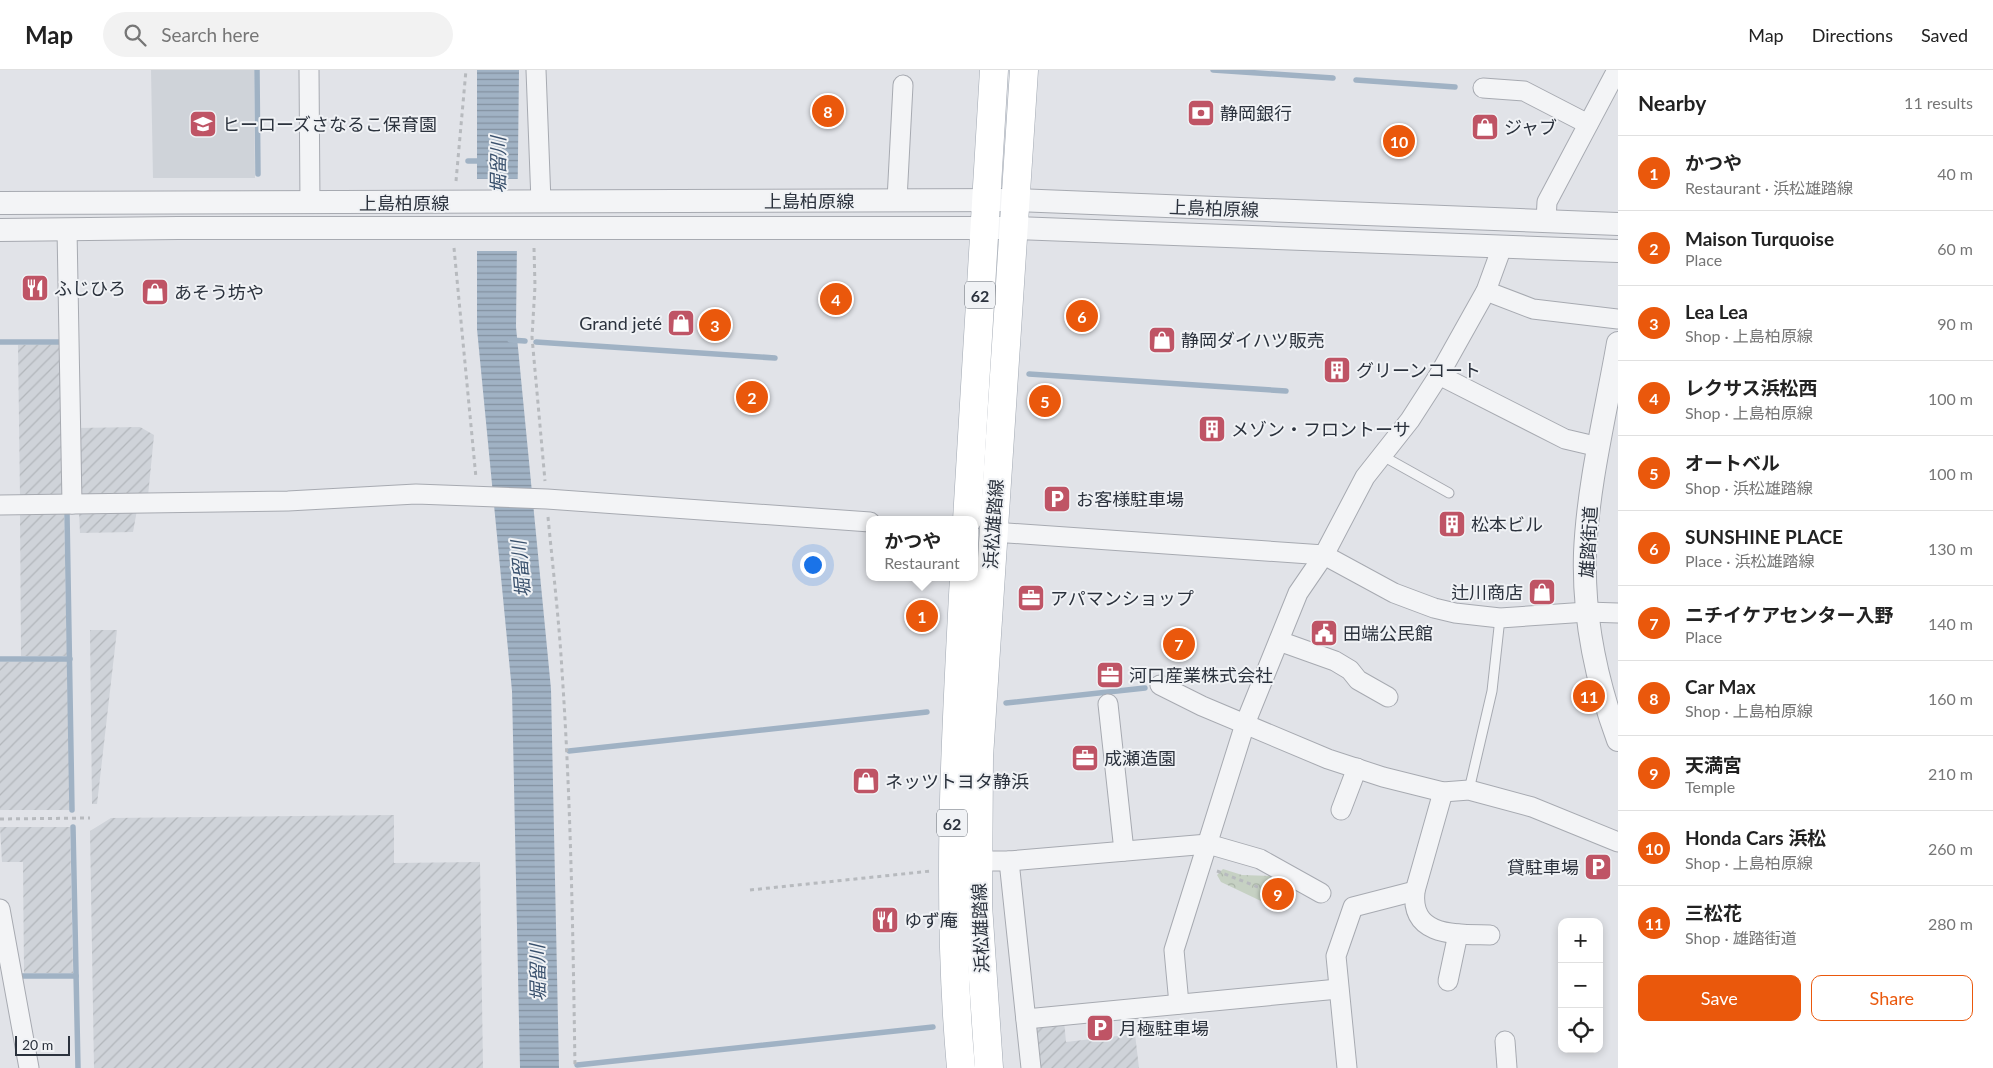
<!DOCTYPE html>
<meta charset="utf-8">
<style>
:root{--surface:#fff;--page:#f2f2f2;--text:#222;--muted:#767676;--line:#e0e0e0;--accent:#ea580c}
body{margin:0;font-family:Lato,"Noto Sans JP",sans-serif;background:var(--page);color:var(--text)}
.controls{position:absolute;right:15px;bottom:15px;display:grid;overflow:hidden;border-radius:10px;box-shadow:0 2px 8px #0003}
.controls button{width:45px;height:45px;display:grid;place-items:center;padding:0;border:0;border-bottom:1px solid var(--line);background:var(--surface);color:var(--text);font:25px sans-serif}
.scale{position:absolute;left:15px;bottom:12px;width:55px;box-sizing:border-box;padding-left:5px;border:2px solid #2b323d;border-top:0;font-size:14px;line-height:18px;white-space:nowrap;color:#2b323d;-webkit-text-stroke:4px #f0f2f5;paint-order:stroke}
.you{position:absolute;left:812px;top:494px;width:18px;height:18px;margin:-12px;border:4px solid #fff;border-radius:50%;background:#1a73e8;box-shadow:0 0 0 8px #1a73e833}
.badge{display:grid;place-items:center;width:32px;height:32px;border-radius:50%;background:var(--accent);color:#fff;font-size:16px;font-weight:700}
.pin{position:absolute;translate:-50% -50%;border:2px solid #fff;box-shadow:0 1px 5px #0006}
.popup{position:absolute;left:866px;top:446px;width:112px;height:65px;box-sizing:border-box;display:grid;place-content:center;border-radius:10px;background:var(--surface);filter:drop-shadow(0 1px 4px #0005);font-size:16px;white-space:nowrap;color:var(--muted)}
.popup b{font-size:19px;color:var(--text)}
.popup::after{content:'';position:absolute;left:50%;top:100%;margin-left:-10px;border:10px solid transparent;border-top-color:var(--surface)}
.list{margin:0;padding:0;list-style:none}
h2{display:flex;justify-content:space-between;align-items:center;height:65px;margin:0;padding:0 20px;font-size:21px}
h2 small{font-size:16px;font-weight:400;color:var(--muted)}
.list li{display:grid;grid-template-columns:32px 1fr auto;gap:15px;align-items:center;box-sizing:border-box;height:75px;padding:0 20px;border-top:1px solid var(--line)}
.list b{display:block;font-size:19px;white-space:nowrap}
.list p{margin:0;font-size:16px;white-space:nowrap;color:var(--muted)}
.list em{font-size:16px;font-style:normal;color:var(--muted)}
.actions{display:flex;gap:10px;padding:15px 20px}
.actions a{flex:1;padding:11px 0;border:1px solid var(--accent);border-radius:10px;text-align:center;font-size:18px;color:var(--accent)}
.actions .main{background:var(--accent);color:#fff}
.icon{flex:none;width:28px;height:28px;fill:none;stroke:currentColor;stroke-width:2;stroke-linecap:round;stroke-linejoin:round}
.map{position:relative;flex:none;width:1618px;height:998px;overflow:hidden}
header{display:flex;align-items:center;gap:30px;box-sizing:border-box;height:70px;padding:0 25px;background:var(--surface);border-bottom:1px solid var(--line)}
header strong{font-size:24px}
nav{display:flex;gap:28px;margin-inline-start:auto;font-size:18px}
.search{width:350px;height:45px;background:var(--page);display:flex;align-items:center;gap:12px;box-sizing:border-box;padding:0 18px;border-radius:28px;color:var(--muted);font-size:19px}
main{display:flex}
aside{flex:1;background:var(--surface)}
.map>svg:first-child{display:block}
.built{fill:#cfd3d9}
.industrial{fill:url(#industrial-furrows)}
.forest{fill:url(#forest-crowns)}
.water{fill:url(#water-rules)}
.pier{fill:#e1e3e8}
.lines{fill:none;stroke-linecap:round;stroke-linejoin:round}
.stream{stroke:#a0b2c4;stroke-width:5.5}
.service-casing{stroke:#a7aab1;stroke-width:11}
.minor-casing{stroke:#a7aab1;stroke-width:21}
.tertiary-casing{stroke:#a7aab1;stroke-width:24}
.primary-casing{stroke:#a1a8b2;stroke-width:29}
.path{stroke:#b7babe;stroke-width:3;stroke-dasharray:4 4;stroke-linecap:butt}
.service{stroke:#f3f4f6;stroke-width:9}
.minor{stroke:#f3f4f6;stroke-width:19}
.tertiary{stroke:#f3f4f6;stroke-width:22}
.primary{stroke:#fff;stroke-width:28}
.labels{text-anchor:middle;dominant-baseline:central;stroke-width:4;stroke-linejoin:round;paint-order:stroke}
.shield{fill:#f0f2f5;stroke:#666c74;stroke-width:1}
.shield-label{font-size:16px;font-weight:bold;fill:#2b323d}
.poi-label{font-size:18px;fill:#2b323d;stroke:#f0f2f5;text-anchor:start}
.street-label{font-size:18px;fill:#2b323d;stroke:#f0f2f5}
.water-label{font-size:19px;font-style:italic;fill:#3a516d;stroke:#f0f2f5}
</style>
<header>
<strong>Map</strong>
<div class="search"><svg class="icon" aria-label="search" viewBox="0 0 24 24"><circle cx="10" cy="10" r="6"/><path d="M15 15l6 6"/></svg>Search here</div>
<nav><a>Map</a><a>Directions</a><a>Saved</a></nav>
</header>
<main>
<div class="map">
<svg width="1618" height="998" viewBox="0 0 1618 998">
<defs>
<pattern id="industrial-furrows" width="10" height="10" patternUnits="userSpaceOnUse" patternTransform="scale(1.25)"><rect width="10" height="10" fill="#cfd3d9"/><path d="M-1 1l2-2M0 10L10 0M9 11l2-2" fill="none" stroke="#b2b6bb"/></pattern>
<pattern id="forest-crowns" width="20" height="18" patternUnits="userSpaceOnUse" patternTransform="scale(1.25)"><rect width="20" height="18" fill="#c6d1c3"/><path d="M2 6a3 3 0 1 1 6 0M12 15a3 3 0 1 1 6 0" fill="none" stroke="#aab4a8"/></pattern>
<pattern id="water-rules" width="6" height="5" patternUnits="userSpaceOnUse" patternTransform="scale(1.25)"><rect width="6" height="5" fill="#a0b2c4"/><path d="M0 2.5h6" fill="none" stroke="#8391a0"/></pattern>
</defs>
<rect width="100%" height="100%" fill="#e1e3e8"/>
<!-- built -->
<path class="built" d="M151,0H254L255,108H153Z"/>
<!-- industrial -->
<g class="industrial">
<path d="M60,274L63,427L20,428L18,275Z"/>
<path d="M140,357L154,365L148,426L78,427L76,358Z"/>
<path d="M137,440L133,462L80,463L79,441Z"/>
<path d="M64,441L67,586H21L20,442Z"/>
<path d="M90,560H117L97,734H92Z"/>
<path d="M67,591L70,740H0V592Z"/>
<path d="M394,745V793L480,792L483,998H94L90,761L111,748Z"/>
<path d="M0,757H70L73,903H24L23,792H2Z"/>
<path d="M1064,951L1066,972L1135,964L1139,998H1035L1031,960L1036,954Z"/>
</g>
<!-- forest -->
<path class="forest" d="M1223,799L1242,805L1271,806L1294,816C1296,824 1293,832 1288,839L1280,840L1221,812L1217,805Z"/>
<!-- water -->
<path class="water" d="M477,0H519L516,257L551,619L559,998H520L512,621L477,259Z"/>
<!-- pier -->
<path class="pier" d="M474,109H520L518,181H474Z"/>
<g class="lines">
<!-- stream -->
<g class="stream">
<path d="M257,0L258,104"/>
<path d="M1213,0L1333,8"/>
<path d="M1356,10L1455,17"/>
<path d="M468,91H483"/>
<path d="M510,270L525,271"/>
<path d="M0,272H63"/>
<path d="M536,272L775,288"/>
<path d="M1029,304L1286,321"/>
<path d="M67,444L72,740"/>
<path d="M0,589H70"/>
<path d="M1006,633L1145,618"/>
<path d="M569,681L927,642"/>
<path d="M73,757L78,998"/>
<path d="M19,906H76"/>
<path d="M577,995L933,957"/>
</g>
<!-- service casing -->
<g class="service-casing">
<g id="service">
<path d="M1381,385L1449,423"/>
<path d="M1469,720L1492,621L1500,548"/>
</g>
</g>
<!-- minor casing -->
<g class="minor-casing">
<g id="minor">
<path d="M309,0L310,133"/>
<path d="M536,0L541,132"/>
<path d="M1483,18L1524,21L1588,54"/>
<path d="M897,130L903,15"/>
<path d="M1546,151L1547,132L1617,0"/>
<path d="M67,159L72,434"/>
<path d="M1486,221L1533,239L1618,249"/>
<path d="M1439,305L1565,369L1599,377"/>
<path d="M0,435L288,431L416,424L547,429L870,452"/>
<path d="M993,462L1324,485L1394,523L1434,538L1455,543L1500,548L1587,542L1618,543"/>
<path d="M1279,571L1335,591L1350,600L1358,610L1388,627"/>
<path d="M1160,615L1202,636L1328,689L1383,707L1443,722L1469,720L1532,737L1618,772"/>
<path d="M1108,634L1124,781"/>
<path d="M1443,722L1415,821C1410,868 1457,864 1490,865"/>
<path d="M1341,740L1357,698"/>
<path d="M978,791H1009L1208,774L1260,789L1321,823"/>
<path d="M1009,791L1031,998"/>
<path d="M0,839L29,998"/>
<path d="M1448,911L1458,864"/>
<path d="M1179,934L1174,880L1245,654L1298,523L1324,485L1365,407L1410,350L1439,305L1486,221L1502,177"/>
<path d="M1026,949L1338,919"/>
<path d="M1505,971L1507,998"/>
<path d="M1347,998L1336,886L1353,837L1415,821"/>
</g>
</g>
<!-- tertiary casing -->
<g class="tertiary-casing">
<g id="tertiary">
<path d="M0,133L1016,130L1618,154"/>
<path d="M0,160L178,158H1014L1618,181"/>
<path d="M1618,273C1606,342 1588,413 1585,483C1583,547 1596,610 1618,670"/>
</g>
</g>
<!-- primary casing -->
<g class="primary-casing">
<g id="primary">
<path d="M967,450L994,0"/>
<path d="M961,998C946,834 955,671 964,507"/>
<path d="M989,998L978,835L979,687L1024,0"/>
</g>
</g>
<!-- path -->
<g class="path">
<path d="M456,111L466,0"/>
<path d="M454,178L476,408"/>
<path d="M534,178L535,216L532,267L545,411"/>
<path d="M548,447C553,499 559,550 562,601C571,733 573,866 575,998"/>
<path d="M0,749L90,748"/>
<path d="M1217,801L1263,819"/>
<path d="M750,820L931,801"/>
</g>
<!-- service -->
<use href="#service" class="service"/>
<!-- minor -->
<use href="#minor" class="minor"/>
<!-- tertiary -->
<use href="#tertiary" class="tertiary"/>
<!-- primary -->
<use href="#primary" class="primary"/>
</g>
<!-- icons -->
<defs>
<g id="bank-square" transform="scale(1.4375)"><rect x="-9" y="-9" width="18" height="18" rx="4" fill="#bf5465" stroke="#f0f2f5"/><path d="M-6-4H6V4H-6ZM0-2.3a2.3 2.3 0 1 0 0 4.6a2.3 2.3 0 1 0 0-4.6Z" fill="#fff"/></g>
<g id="school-square" transform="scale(1.4375)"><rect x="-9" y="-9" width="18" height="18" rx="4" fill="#bf5465" stroke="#f0f2f5"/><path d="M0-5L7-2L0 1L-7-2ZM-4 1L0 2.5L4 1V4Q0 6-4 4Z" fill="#fff"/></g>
<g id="shop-square" transform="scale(1.4375)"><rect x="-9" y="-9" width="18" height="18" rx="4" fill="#bf5465" stroke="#f0f2f5"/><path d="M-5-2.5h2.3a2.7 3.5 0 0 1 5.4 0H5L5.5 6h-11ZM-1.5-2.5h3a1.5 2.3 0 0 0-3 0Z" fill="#fff"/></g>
<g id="restaurant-square" transform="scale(1.4375)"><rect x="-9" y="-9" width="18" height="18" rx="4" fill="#bf5465" stroke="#f0f2f5"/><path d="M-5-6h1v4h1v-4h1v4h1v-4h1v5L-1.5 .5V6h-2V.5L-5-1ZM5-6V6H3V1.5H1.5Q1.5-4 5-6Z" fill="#fff"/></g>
<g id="building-square" transform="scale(1.4375)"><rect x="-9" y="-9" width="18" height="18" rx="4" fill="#bf5465" stroke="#f0f2f5"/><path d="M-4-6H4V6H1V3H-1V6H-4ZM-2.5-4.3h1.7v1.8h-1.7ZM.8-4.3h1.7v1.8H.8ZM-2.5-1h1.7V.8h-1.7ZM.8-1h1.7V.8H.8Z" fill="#fff"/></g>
<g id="parking-square" transform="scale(1.4375)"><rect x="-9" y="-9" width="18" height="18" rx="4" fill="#bf5465" stroke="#f0f2f5"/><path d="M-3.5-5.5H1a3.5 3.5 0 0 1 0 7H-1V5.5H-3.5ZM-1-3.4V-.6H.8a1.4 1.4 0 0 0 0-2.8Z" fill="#fff"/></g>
<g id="office-square" transform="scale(1.4375)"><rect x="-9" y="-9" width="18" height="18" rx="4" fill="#bf5465" stroke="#f0f2f5"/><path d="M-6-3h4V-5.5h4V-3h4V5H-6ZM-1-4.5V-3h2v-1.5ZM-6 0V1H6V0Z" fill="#fff"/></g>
<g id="civic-square" transform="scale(1.4375)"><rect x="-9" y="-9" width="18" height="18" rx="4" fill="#bf5465" stroke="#f0f2f5"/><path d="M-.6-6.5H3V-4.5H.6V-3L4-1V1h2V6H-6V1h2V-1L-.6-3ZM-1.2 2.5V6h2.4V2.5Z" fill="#fff"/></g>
</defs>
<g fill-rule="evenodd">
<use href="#bank-square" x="1201" y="43"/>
<use href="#school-square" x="203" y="54"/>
<use href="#shop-square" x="1485" y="57"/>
<use href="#restaurant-square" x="35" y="218"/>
<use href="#shop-square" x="155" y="222"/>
<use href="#shop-square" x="681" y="253"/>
<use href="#shop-square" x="1162" y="270"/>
<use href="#building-square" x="1337" y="300"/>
<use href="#building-square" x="1212" y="359"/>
<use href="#parking-square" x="1057" y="429"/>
<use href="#building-square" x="1452" y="454"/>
<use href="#shop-square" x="1542" y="522"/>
<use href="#office-square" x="1031" y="528"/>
<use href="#civic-square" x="1324" y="563"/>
<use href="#office-square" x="1110" y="605"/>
<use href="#office-square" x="1085" y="688"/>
<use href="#shop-square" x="866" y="711"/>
<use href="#parking-square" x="1598" y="797"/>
<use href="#restaurant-square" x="885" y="850"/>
<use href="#parking-square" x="1100" y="958"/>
</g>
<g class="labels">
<!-- shield labels -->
<g class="shield">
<rect x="965" y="211.5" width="30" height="27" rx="4"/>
<rect x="937" y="739.5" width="30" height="27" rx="4"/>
</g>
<g class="shield-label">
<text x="980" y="225">62</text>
<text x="952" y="753">62</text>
</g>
<!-- poi labels -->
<g class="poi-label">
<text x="1220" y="43">静岡銀行</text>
<text x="222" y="54">ヒーローズさなるこ保育園</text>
<text x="1504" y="57">ジャブ</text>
<text x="54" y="218">ふじひろ</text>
<text x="174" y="222">あそう坊や</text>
<text x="662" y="253" text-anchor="end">Grand jeté</text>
<text x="1181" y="270">静岡ダイハツ販売</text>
<text x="1356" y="300">グリーンコート</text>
<text x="1231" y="359">メゾン・フロントーサ</text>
<text x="1076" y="429">お客様駐車場</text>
<text x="1471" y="454">松本ビル</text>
<text x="1523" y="522" text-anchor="end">辻川商店</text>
<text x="1050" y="528">アパマンショップ</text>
<text x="1343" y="563">田端公民館</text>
<text x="1129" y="605">河口産業株式会社</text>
<text x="1104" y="688">成瀬造園</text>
<text x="885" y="711">ネッツトヨタ静浜</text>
<text x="1579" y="797" text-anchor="end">貸駐車場</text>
<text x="904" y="850">ゆず庵</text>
<text x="1119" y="958">月極駐車場</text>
</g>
<!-- street labels -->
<g class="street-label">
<text x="809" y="131">上島柏原線</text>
<text x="404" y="133">上島柏原線</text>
<text transform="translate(1214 138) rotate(2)">上島柏原線</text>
<text transform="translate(993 454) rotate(-86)">浜松雄踏線</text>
<text transform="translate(1588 472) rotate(-87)">雄踏街道</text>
<text transform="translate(980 858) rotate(-92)">浜松雄踏線</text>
</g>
<!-- water labels -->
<g class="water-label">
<text transform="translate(497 95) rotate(-90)">堀留川</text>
<text transform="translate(520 499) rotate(-95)">堀留川</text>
<text transform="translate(537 903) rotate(-91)">堀留川</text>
</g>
</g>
</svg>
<div class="controls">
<button>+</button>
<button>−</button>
<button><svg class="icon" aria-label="locate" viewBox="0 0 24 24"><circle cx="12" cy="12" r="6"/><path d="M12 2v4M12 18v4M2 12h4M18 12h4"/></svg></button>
</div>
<div class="scale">20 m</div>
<div class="you"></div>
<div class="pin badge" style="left:922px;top:546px">1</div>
<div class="popup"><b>かつや</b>Restaurant</div>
<div class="pin badge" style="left:752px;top:327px">2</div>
<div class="pin badge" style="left:715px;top:255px">3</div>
<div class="pin badge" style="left:836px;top:229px">4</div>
<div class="pin badge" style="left:1045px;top:331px">5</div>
<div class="pin badge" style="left:1082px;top:246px">6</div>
<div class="pin badge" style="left:1179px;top:574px">7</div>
<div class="pin badge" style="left:828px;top:41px">8</div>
<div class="pin badge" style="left:1278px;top:824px">9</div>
<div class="pin badge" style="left:1399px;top:71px">10</div>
<div class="pin badge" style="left:1589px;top:626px">11</div>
</div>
<aside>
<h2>Nearby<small>11 results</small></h2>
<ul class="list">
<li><span class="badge">1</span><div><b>かつや</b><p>Restaurant · 浜松雄踏線</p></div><em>40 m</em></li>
<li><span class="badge">2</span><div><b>Maison Turquoise</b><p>Place</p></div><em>60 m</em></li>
<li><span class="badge">3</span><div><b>Lea Lea</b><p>Shop · 上島柏原線</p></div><em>90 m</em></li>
<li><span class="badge">4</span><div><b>レクサス浜松西</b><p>Shop · 上島柏原線</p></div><em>100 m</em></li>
<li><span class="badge">5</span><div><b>オートベル</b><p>Shop · 浜松雄踏線</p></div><em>100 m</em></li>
<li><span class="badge">6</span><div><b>SUNSHINE PLACE</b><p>Place · 浜松雄踏線</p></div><em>130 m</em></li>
<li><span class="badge">7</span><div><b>ニチイケアセンター入野</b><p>Place</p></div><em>140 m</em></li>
<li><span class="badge">8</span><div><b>Car Max</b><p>Shop · 上島柏原線</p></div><em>160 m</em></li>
<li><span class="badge">9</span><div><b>天満宮</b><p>Temple</p></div><em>210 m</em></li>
<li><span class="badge">10</span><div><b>Honda Cars 浜松</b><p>Shop · 上島柏原線</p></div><em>260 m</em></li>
<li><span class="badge">11</span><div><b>三松花</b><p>Shop · 雄踏街道</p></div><em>280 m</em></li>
</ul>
<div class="actions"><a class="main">Save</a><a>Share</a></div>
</aside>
</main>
